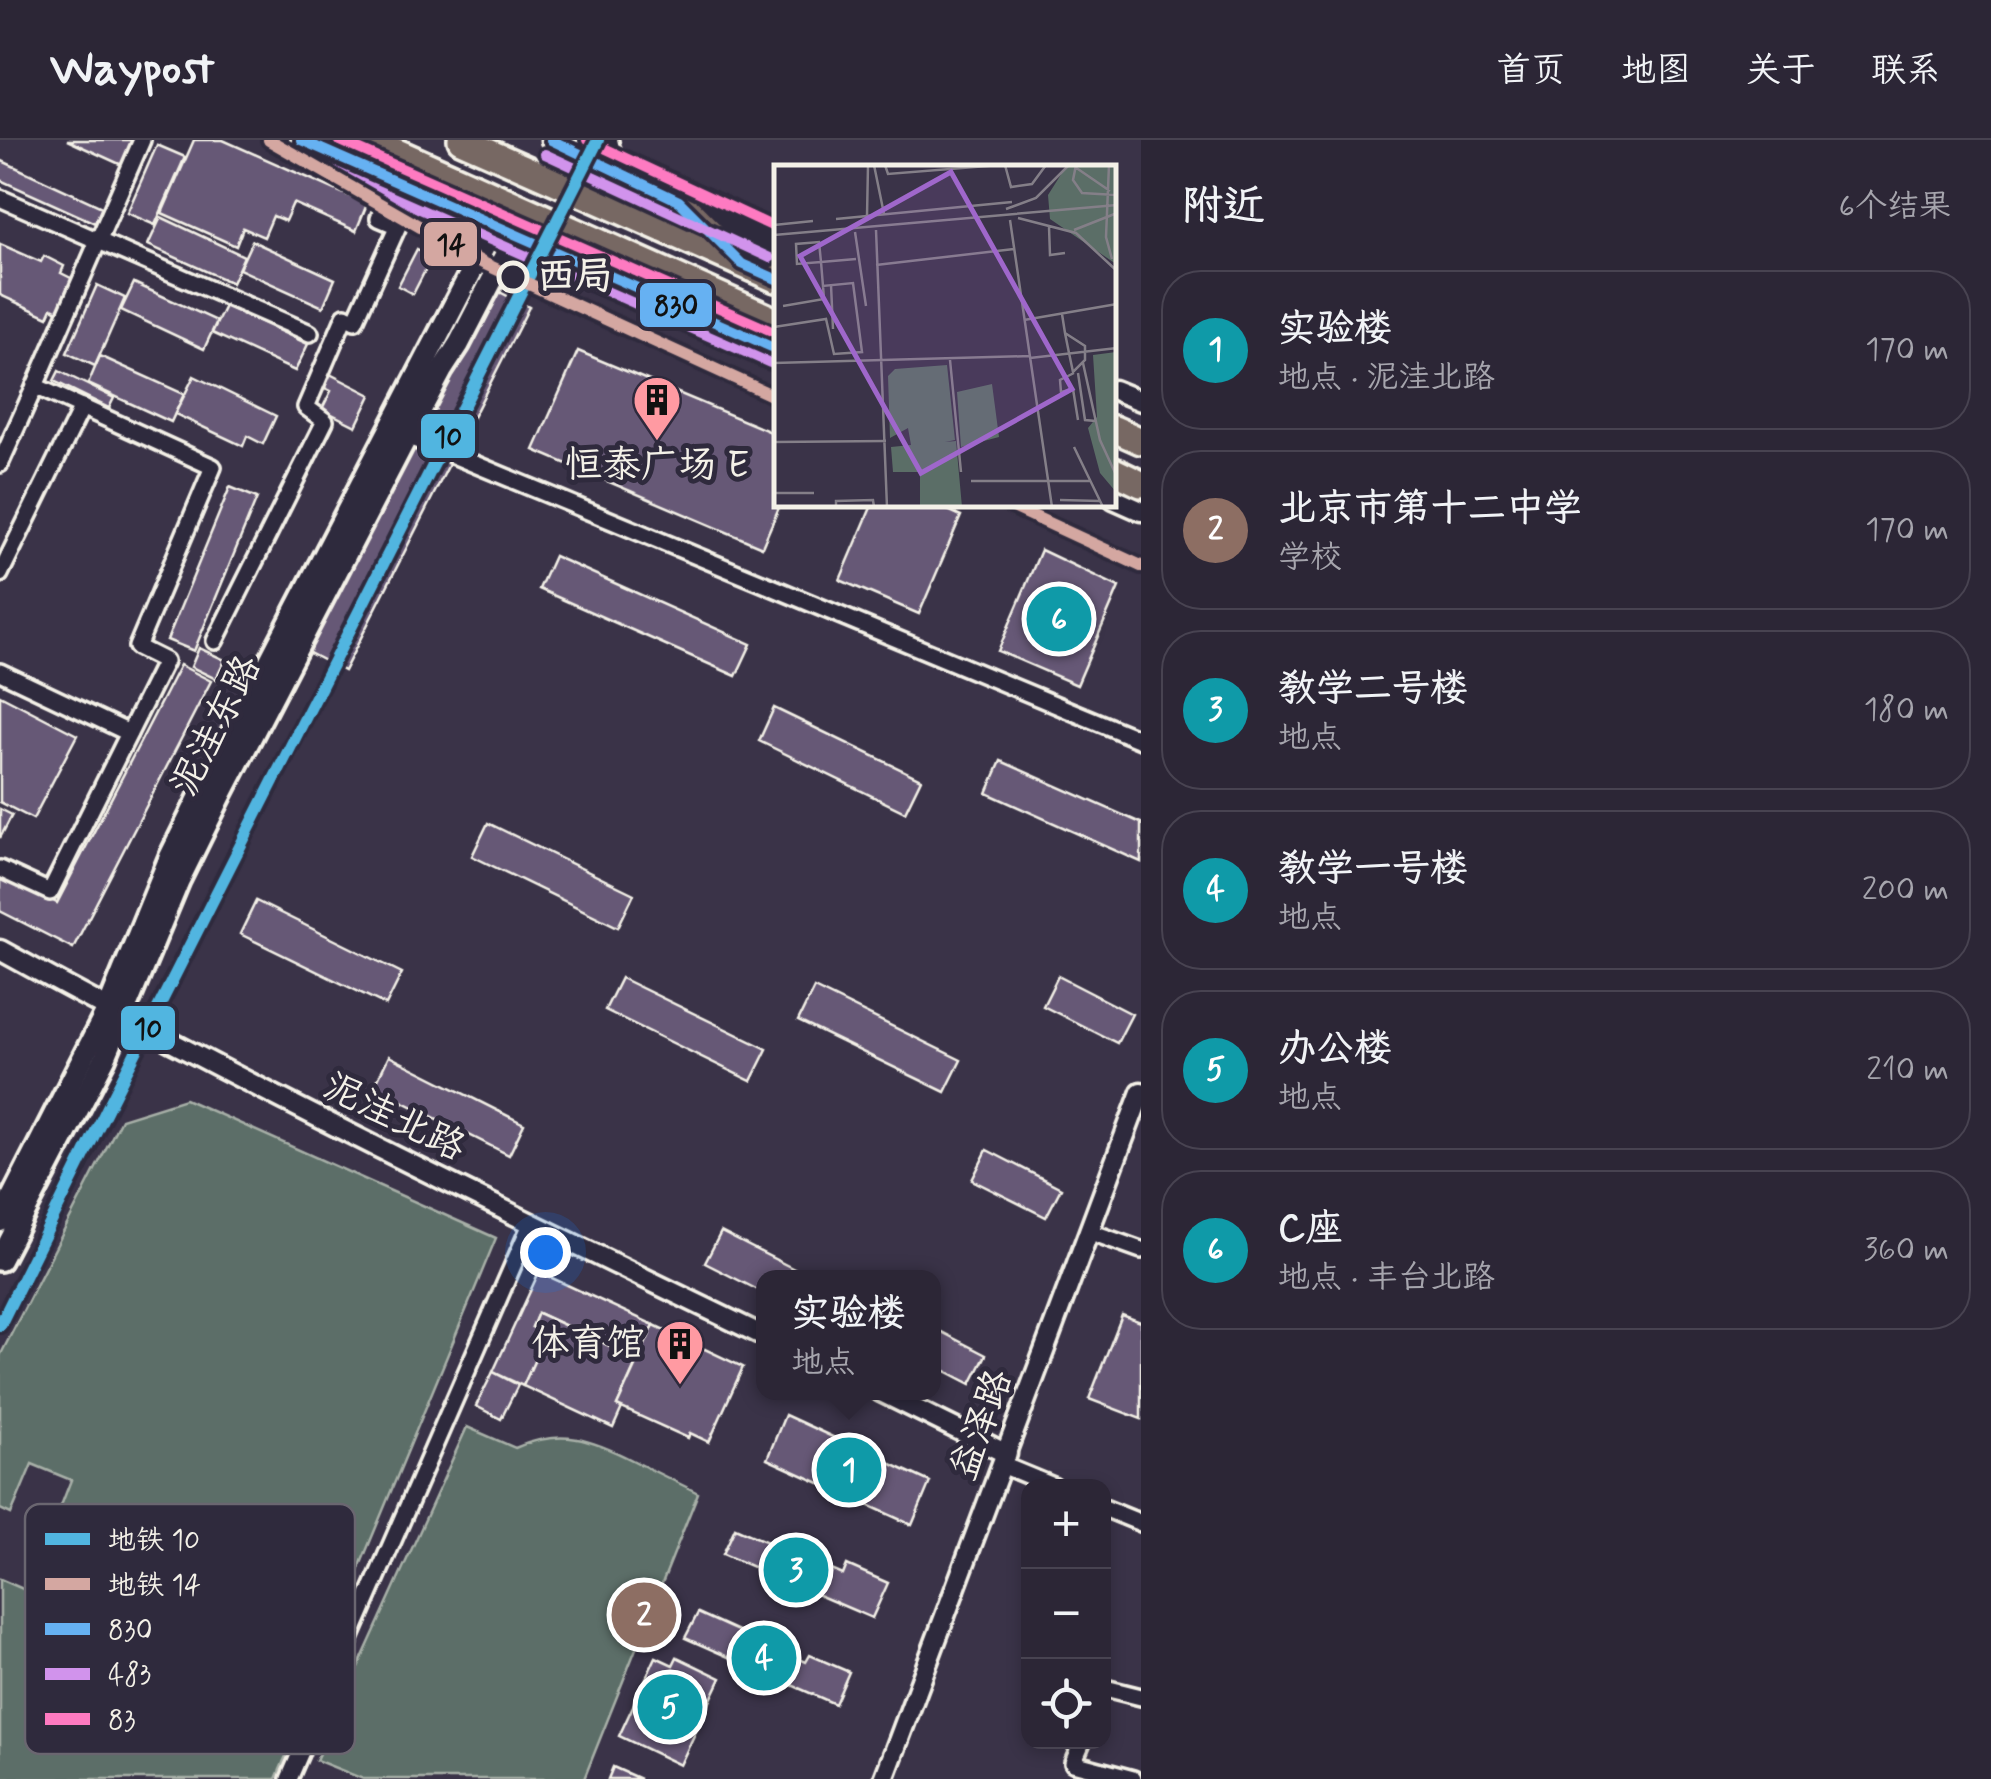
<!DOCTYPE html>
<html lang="zh">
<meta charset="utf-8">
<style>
:root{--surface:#2c2636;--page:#342e3e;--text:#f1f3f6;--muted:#a6a5ad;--line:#484351;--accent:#ff9aa2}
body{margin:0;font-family:Mynerve,"LXGW WenKai TC",sans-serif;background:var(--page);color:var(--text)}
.controls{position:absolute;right:30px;bottom:30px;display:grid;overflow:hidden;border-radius:20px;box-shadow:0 5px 15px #0003}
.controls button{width:90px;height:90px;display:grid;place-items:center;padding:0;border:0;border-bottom:2px solid var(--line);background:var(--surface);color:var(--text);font:50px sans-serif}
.you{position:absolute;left:545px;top:1112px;width:35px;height:35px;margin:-25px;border:8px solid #fff;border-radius:50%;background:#1a73e8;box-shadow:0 0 0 15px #1a73e833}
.badge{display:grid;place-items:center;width:65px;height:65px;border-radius:50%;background:var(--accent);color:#fff;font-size:32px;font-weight:700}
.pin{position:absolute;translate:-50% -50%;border:5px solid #fff;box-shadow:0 2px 10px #0006}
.popup{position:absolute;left:756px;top:1130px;width:185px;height:130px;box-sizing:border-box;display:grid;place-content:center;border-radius:20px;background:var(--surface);filter:drop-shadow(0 2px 8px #0005);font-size:32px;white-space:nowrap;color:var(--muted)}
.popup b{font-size:38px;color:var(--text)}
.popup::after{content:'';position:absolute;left:50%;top:100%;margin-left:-20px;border:20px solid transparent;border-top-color:var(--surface)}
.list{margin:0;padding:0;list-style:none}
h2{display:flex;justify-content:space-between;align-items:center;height:130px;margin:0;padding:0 40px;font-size:42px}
h2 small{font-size:32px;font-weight:400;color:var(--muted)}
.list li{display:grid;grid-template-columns:65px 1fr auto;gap:30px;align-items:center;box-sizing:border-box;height:160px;margin:0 20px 20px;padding:0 20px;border:2px solid var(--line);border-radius:40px}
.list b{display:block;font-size:38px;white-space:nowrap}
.list p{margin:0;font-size:32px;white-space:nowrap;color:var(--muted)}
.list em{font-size:32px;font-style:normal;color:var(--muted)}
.icon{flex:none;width:55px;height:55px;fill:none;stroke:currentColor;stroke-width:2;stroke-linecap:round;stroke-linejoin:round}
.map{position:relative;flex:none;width:1141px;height:1639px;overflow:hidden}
header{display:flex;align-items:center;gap:60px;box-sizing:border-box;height:140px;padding:0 50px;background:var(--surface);border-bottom:2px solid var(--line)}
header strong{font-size:48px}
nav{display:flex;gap:55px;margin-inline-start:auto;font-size:35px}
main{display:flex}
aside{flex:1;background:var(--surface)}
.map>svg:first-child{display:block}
.green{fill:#5b6e67;stroke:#a8b0a8;stroke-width:2.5}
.building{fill:#665976;stroke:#f4f1e8;stroke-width:2.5}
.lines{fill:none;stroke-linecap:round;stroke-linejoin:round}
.minor-casing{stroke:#f4f1e8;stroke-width:22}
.tertiary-casing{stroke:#f4f1e8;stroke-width:25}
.secondary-casing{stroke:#f4f1e8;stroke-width:28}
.trunk-casing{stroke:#f4f1e8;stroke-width:32}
.minor{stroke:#2f2a3d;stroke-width:15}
.tertiary{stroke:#2f2a3d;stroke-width:18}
.secondary{stroke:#2f2a3d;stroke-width:20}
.trunk{stroke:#776864;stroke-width:25}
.bus-1-casing{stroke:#2f2a3d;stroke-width:18}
.bus-2-casing{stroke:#2f2a3d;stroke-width:18}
.bus-3-casing{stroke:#2f2a3d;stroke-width:18}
.bus-1{stroke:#66b1f2;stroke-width:10}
.bus-2{stroke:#d193ec;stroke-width:10}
.bus-3{stroke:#fe7ac1;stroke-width:10}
.metro-1-casing{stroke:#2f2a3d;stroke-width:20}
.metro-2-casing{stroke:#2f2a3d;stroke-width:20}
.metro-1{stroke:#51b5e0;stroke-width:12}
.metro-2{stroke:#d4a7a1;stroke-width:12}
.stop-dot{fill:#2f2a3d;stroke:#f4f1e8;stroke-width:5}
.labels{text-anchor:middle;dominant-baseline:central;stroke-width:10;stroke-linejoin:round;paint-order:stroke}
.stop-label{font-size:38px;font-weight:bold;fill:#f4f1e8;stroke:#2f2a3d;text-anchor:start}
.poi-label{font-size:38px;fill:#f4f1e8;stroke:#2f2a3d}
.street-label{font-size:38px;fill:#f4f1e8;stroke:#2f2a3d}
.inset-road{fill:none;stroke:#847f88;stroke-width:2.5}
.view{fill:#9f67cb;fill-opacity:0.15;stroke:#9f67cb;stroke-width:5}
.inset-edge{fill:none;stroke:#f4f1e8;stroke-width:5}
.key{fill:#2f2a3d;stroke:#6a6670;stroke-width:2.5}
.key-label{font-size:28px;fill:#f4f1e8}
.line-badge{stroke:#2f2a3d;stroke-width:4}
.pale-badge-label{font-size:28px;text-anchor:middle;font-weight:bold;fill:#111}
</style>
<header>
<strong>Waypost</strong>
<nav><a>首页</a><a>地图</a><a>关于</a><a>联系</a></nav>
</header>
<main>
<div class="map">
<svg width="1141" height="1639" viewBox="0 0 1141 1639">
<rect width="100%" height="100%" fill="#3a3348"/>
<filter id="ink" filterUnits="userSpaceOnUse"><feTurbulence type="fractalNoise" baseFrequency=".01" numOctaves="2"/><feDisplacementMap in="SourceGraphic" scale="20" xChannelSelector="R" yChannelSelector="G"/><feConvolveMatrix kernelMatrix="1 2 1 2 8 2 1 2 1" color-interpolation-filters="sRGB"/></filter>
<g filter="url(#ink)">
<!-- green -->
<g class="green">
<path d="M185,959L496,1098L304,1561L31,1443L71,1340L32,1324L11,1374L0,1369V1216L121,979Z"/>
<path d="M467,1287L515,1308C561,1288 591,1299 634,1321C655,1332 677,1342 698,1353L584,1639H363L316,1620Z"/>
<path d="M0,1439L305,1572L276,1639H0Z"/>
</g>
<!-- building -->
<g class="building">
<path d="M67,0H136L124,26Z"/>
<path d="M194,0H223L367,64L356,91L293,63L285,81L273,76L264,97L243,88L236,106L162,73Z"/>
<path d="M157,5L185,17L155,85L127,73Z"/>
<path d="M0,20L102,67L95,83L0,40Z"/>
<path d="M161,77L244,116L232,143L148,105Z"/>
<path d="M252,101L335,139L323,167L239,129Z"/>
<path d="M0,104L41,122L44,116L64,126L61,133L75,140L60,172L52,168L48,177L0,155Z"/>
<path d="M417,109L432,117L413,154L398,146Z"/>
<path d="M134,143L217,181L204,209L121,170Z"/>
<path d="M482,143L529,167L344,531L296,506Z"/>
<path d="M97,145L125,158L95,226L67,213Z"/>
<path d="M225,166L308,204L295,231L212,193Z"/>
<path d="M578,211L776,294V365H780L762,407L534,310Z"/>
<path d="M100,216L184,254L171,282L88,244Z"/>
<path d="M59,231L114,258L109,268L54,241Z"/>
<path d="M326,232L371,255L356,286L322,269L331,251L319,245Z"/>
<path d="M194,236L276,276L263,304L247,296L243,306L175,274Z"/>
<path d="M230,347L257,358L194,511L167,500Z"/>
<path d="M872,365H937L961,376L919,474L840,440Z"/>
<path d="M1041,410L1119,447L1077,545L998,511Z"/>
<path d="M554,416L751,504L736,536L539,449Z"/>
<path d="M199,508L225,520L216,539L191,527Z"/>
<path d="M180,525L211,541L73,808L0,771V734L57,763Z"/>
<path d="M0,555L77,595L33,679L0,662Z"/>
<path d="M774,568L921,639L905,672L759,601Z"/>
<path d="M1001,621L1141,683V722L987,653Z"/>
<path d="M0,669L12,675L0,698Z"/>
<path d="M488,683L634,754L618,787L472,716Z"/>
<path d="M256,761L402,833L386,865L240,794Z"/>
<path d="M1058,836L1132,874L1117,903L1043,866Z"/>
<path d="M621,838L767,909L751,941L605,870Z"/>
<path d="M814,848L961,920L945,952L798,881Z"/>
<path d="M389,916L524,984L509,1015L374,947Z"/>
<path d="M987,1010L1061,1048L1046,1077L972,1040Z"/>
<path d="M721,1092L812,1138H764V1153L705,1123Z"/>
<path d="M539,1132L654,1185L638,1219L538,1173L532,1187L547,1193L523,1246L493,1232Z"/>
<path d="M538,1173L638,1219L617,1266L622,1268L613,1288L523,1246L547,1193L532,1187Z"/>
<path d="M1122,1175L1141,1182V1279L1089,1259Z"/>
<path d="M654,1185L743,1227L709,1302L690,1293L688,1298L617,1266Z"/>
<path d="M934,1188L986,1215L971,1244L934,1225Z"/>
<path d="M493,1232L518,1245L501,1279L476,1266Z"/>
<path d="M785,1275L930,1342L912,1385L767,1319Z"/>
<path d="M735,1388L843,1435L847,1425L888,1443L872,1478L723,1414Z"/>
<path d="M698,1473L806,1522L810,1515L849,1532L835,1564L685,1498Z"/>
<path d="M656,1517L673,1525L677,1517L721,1538L680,1625L619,1596Z"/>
<path d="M613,1627L640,1639H608Z"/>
</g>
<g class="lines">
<!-- minor casing -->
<g class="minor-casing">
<g id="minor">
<path d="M0,58L310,193"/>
<path d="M407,296L1141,600"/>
<path d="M0,324L35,246"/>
<path d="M0,434L82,267"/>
<path d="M215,501L325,281L306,267L345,176L355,181L398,86L379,78L394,40"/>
<path d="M0,532L129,593"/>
<path d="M0,729L50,752L165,521L137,507L213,327L35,246L142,0"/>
<path d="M1088,1091L1141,1110"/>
<path d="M1002,1325L1053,1346"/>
<path d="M1104,1368L1141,1383"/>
<path d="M1104,1551L1105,1548L1141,1557"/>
<path d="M1082,1602L1073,1623L1133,1639"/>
<path d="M289,1639L531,1084"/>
</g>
</g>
<!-- tertiary casing -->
<g class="tertiary-casing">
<g id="tertiary">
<path d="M301,0L776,209"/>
<path d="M551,0C626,34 700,71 776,104"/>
<path d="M608,0L610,9L622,32"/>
<path d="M1114,250L1141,261"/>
<path d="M1114,359L1141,371"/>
<path d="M0,810C250,948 507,1072 764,1196"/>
<path d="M881,1252L1007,1314"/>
<path d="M884,1639L1141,952"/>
</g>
</g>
<!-- secondary casing -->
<g class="secondary-casing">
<g id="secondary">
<path d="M0,1081L108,869L170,717L209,638L496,84"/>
<path d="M0,1120L105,918L179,740L222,653L407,296L442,230L459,204L516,94"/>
</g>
</g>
<!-- trunk casing -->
<g class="trunk-casing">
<g id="trunk">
<path d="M370,0L776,181"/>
<path d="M461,0L776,139"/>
<path d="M679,61L731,113"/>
<path d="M1114,289L1141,301"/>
<path d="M1114,331L1141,344"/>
</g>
</g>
<!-- minor -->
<use href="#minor" class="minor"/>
<!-- tertiary -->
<use href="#tertiary" class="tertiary"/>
<!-- secondary -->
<use href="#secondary" class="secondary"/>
<!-- trunk -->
<use href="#trunk" class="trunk"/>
<!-- bus-1 casing -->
<g class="bus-1-casing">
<g id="bus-1">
<path d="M301,0L776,209"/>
<path d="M551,0L679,61L742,124L776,139"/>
</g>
</g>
<!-- bus-2 casing -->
<g class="bus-2-casing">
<g id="bus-2">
<path d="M295,14L770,223"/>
<path d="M545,14L770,118"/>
</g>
</g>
<!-- bus-3 casing -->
<g class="bus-3-casing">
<g id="bus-3">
<path d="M338,0L776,193"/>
<path d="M587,0L776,88"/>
</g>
</g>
<!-- bus-1 -->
<use href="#bus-1" class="bus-1"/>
<!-- bus-2 -->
<use href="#bus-2" class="bus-2"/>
<!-- bus-3 -->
<use href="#bus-3" class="bus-3"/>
<!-- metro-1 casing -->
<g class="metro-1-casing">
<path id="metro-1" d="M0,1185L108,967L598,0"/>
</g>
<!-- metro-2 casing -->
<g class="metro-2-casing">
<g id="metro-2">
<path d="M269,0L483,123L776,257"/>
<path d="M1009,365L1141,426"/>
</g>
</g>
<!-- metro-1 -->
<use href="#metro-1" class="metro-1"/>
<!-- metro-2 -->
<use href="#metro-2" class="metro-2"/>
</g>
</g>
<!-- icons -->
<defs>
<g id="building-pin" transform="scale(2.5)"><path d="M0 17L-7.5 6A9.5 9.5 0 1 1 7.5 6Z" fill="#ff9aa2" stroke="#2f2a3d"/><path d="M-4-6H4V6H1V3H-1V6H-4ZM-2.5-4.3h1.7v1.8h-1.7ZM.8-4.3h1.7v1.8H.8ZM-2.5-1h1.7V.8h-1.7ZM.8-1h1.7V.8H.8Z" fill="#111"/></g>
</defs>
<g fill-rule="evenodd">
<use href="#building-pin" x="657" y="260"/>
<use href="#building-pin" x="680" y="1204"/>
</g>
<!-- markers -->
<circle class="stop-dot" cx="513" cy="137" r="14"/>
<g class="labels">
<!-- stop labels -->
<g class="stop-label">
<text x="537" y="137">西局</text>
</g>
<!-- poi labels -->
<g class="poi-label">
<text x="657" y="326">恒泰广场 E</text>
<text x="645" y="1204" text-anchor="end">体育馆</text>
</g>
<!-- street labels -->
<g class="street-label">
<text transform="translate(217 586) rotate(-63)">泥洼东路</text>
<text transform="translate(394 978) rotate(26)">泥洼北路</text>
<text transform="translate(982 1285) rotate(-70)">益泽路</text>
</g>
</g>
<!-- overview -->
<g transform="translate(774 25)">
<rect width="342" height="342" fill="#3a3348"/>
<path d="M293,0H342V99L276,54L274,30ZM342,187V327L326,308L314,263L323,252L319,190ZM173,200L181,275L171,277L182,276L188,342H146V307H119L117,282L137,280L134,263L116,273L114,211L121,204ZM218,219L225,272L187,282L183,227Z" fill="#5b6e67"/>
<path class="inset-road" d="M100,0L110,49M111,0L114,9L226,0M231,0L237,22L258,19L272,0M302,0L299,15L308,28L342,30M335,0L332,72L338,94M301,2L336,26M232,44L262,33L295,0M93,51L94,0M244,53L302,68L343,106M62,54L238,37M236,55L278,342M0,60L39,56M275,62L276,90L291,88M102,65L113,342M300,65L343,48M81,67L92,141M0,70L343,40M102,100L240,84M57,120L59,164M9,141L50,134L49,121M288,149L291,168L295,188L299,207L311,195V181L291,168M250,155L343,139M0,162L52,154L60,189L88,187L79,118L49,121L47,97L45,77L22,79L23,99L47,97L82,94M256,193L343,183M176,195L187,307M0,198L256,191M309,198L326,275L343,312M300,208L286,215L287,227L299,224L304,255M304,208L311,255L322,256M0,277L112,276M300,282L329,342M197,316H316M0,328H40M286,335L326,336M62,342V336L99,335L100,342"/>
<path class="view" d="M177,7L298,224L147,308L26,91Z"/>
<rect width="342" height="342" class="inset-edge"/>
</g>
<!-- legend -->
<rect x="25" y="1364" width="330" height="250" rx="15" class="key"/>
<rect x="45" y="1393" width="45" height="12" fill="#51b5e0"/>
<rect x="45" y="1438" width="45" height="12" fill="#d4a7a1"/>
<rect x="45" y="1483" width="45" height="12" fill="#66b1f2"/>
<rect x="45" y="1528" width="45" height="12" fill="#d193ec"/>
<rect x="45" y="1573" width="45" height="12" fill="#fe7ac1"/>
<g class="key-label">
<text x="108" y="1409">地铁 10</text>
<text x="108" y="1454">地铁 14</text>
<text x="108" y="1499">830</text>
<text x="108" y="1544">483</text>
<text x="108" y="1589">83</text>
</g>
<g class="line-badge">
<rect x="422" y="80" width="57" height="48" rx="10" fill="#d4a7a1"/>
<rect x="638" y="141" width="76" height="48" rx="10" fill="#66b1f2"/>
<rect x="419" y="272" width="58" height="48" rx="10" fill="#51b5e0"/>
<rect x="119" y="864" width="58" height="48" rx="10" fill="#51b5e0"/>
</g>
<g class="pale-badge-label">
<text x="451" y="114">14</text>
<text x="676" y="175">830</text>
<text x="448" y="306">10</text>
<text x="148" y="898">10</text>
</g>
</svg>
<div class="controls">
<button>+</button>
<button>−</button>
<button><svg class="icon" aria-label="locate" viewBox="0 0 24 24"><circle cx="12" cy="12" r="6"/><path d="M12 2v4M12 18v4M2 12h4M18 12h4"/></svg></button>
</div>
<div class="you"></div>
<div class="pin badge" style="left:849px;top:1330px;background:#0f9aa8">1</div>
<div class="popup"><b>实验楼</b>地点</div>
<div class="pin badge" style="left:644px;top:1475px;background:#8d6e63">2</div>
<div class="pin badge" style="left:796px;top:1430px;background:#0f9aa8">3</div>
<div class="pin badge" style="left:764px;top:1518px;background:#0f9aa8">4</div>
<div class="pin badge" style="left:670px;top:1567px;background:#0f9aa8">5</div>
<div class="pin badge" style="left:1059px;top:479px;background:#0f9aa8">6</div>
</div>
<aside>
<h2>附近<small>6个结果</small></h2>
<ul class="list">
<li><span class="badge" style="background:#0f9aa8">1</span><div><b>实验楼</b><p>地点 · 泥洼北路</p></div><em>170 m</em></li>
<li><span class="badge" style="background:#8d6e63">2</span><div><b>北京市第十二中学</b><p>学校</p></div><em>170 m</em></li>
<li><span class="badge" style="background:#0f9aa8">3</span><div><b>教学二号楼</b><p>地点</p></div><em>180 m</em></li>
<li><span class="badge" style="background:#0f9aa8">4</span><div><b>教学一号楼</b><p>地点</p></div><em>200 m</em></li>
<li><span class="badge" style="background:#0f9aa8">5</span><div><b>办公楼</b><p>地点</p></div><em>210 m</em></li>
<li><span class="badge" style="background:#0f9aa8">6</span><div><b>C座</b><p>地点 · 丰台北路</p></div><em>360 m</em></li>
</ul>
</aside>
</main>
